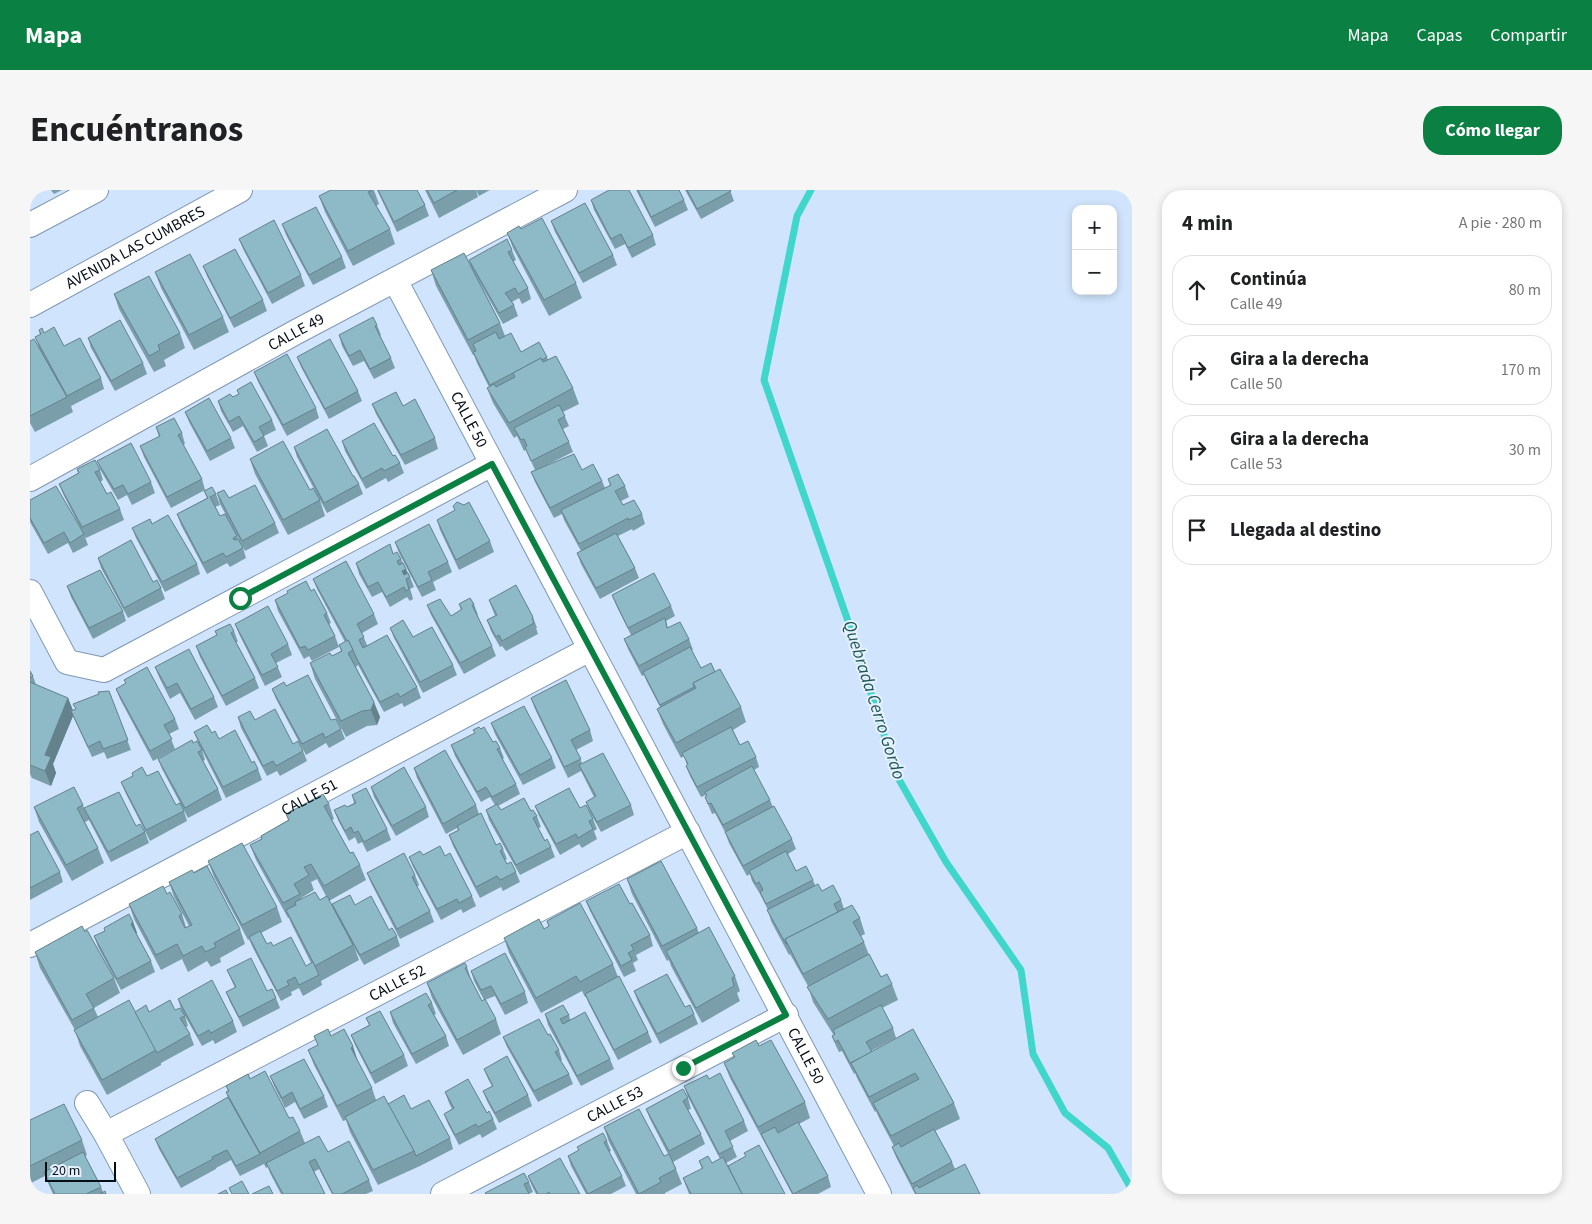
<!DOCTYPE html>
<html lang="es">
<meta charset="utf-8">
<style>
:root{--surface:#fff;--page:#f6f6f6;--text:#202124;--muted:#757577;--line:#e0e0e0;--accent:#0b8043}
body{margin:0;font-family:"Source Sans 3",sans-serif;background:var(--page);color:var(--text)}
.controls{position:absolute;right:15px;top:15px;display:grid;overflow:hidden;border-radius:10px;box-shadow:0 2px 8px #0003}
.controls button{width:45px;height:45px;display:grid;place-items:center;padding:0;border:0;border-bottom:1px solid var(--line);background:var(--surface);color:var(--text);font:25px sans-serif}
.scale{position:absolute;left:15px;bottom:12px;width:71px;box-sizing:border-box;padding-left:5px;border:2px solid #050d17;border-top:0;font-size:14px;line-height:18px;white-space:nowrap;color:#050d17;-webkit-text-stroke:4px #e7f1fe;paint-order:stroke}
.stop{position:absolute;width:15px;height:15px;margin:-11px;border:4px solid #0b8043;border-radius:50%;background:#fff}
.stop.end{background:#0b8043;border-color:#fff;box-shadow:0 1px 5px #0008}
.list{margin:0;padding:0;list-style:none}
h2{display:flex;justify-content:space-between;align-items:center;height:65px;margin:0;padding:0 20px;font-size:21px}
h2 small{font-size:16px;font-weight:400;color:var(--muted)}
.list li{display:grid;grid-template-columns:32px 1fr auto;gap:15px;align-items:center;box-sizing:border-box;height:70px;margin:0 10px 10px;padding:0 10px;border:1px solid var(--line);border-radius:20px}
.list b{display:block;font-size:19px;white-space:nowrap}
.list p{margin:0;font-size:16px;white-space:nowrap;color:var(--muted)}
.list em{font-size:16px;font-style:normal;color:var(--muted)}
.icon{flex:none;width:28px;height:28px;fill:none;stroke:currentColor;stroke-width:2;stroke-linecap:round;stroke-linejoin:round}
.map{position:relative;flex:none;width:1102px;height:1004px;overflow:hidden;border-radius:20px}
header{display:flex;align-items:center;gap:30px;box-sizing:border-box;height:70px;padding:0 25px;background:var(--accent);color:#fff}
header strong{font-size:24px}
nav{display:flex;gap:28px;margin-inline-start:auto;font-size:18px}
.intro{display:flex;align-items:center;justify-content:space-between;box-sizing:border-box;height:120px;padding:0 30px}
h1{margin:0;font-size:35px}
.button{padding:12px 22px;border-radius:20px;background:var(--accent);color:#fff;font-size:18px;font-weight:700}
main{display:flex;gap:30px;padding:0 30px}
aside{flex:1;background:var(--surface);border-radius:20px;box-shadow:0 2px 8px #0003}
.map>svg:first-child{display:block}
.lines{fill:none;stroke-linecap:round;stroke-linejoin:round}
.stream{stroke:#41d6cc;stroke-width:7}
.minor-casing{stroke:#7f97b3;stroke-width:26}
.minor{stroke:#fff;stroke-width:24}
.wall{fill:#7a9fab;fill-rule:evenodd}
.shaded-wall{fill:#63828b}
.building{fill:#8eb9c7;stroke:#63828b}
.route{stroke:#0b8043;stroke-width:6}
.labels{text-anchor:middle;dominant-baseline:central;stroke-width:4;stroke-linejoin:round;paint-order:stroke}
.street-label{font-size:16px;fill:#050d17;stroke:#e7f1fe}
.water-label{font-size:18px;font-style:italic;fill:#195651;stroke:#e7f1fe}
</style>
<header>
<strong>Mapa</strong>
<nav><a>Mapa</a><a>Capas</a><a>Compartir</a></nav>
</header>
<div class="intro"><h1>Encuéntranos</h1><a class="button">Cómo llegar</a></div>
<main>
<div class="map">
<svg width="1102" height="1004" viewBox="0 0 1102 1004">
<rect width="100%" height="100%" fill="#d0e5fd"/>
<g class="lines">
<!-- stream -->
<path class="stream" d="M781,0L767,26L734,190L819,434L867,586L916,672L991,780L1003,864L1035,923L1078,958L1102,1000"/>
<!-- minor casing -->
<g class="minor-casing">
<g id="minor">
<path d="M0,35L66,0"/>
<path id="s1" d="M365,90L849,1004"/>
<path id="s2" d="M0,115L210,0"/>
<path id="s3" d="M0,289L266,142L535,0"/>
<path d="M0,402L37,472L74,480L462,274"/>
<path id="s4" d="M0,755L560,459"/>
<path d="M57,913L76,944L108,1004"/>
<path id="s5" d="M76,944L658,642"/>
<path id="s6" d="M413,1004L756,825"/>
</g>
</g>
<!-- minor -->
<use href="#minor" class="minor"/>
</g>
<!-- wall -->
<g class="wall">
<path d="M21,0H32L24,4Z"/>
<path d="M301,0H344L349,14L346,16L360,39L365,54L323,76L295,22L289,6Z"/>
<path d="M347,0H387L395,15L399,26L367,42Z"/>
<path d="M395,0H446L448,7L409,28Z"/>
<path d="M446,0H460L449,6Z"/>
<path d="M606,0H649L654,10L658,20L625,37Z"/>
<path d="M655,0H700L704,11L671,29Z"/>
<path d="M561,10L623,45L626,55L602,68L595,54L585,59L564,20Z"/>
<path d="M521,31L583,65L587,75L553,93L525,42Z"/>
<path d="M252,34L312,67L316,78L283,95L256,45Z"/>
<path d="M491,39L546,93L552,108L519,126L483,58L477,43Z"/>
<path d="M209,49L271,85L275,96L242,114L213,59Z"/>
<path d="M482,60L486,70L483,72L498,98L501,109L492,114L489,108L482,112L484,115L488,126L473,134L445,84L470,133L475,146L491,162L517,167L518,170L543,198L549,214L533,222L539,236L533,239L539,252L543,262L513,277L552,280L572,291L575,298L580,295L578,289L595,296L599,307L591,311L593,315L612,324L615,334L603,341L602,339L588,346L605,378L609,388L570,409L551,374L547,363L551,361L534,330L532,324L524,328L505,292L501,282L505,280L496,260L494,261L487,246L484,248L463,213L457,198L459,197L447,173L444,165H443L406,96L401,80L442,79L439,70Z"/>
<path d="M173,76L233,110L237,121L204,138L177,86Z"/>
<path d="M125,82L193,127L199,142L164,160L131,98Z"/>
<path d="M84,104L150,143L155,158L134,170L136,176L124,182L89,119Z"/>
<path d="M347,135L351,145L350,146L361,168L365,178L344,189L334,171L323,176L312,156L309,145Z"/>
<path d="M9,140L14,143L34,156L71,188L74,199L41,216L43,222L5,242L0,233V151L9,157L5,147L10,145Z"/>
<path d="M58,148L113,173L117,184L85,201L61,158Z"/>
<path d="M267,167L328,201L332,211L299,229L271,177Z"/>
<path d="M224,182L286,218L289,228L257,246L228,192Z"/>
<path d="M207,200L242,230L246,240L234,246L238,256L227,262L213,236L203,242L191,221L188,211L203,207L209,204Z"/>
<path d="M342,214L373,216L405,248L408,259L375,275L346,224Z"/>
<path d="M155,222L201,248L205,258L180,271L159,232Z"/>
<path d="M126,237L152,243L155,254L153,255L172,289L175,300L141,318L114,267L110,256L129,247Z"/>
<path d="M312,251L370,273L374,283L358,292L356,288L336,299L315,261Z"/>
<path d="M264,257L323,286L329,294L333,304L297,323L267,267Z"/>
<path d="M220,269L280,300L290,310L295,326L258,345L225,284Z"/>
<path d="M67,271L121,292L125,303L102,315L97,305L88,310L71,281Z"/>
<path d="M47,279L70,280L73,290L70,292L77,304L90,319L94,330L56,348L55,347L58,355L43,363L38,353L18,364L0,332V310L50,337L33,304L29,294L48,283Z"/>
<path d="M174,301L186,304L190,315L185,317L190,326L195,324L213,358L216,368L200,377L197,373L177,384L151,335L147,324L177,308Z"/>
<path d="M187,303L199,308L245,333L249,343L215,361L190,314Z"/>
<path d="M407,330L460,351L464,362L429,380L410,340Z"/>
<path d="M102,338L167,374L170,384L135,402L106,348Z"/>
<path d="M365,352L418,372L422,382L403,392L406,400L392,407L369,363Z"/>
<path d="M364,364L371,369L380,387L384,397L380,399L383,409L380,411L377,407L360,417L352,402L342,407L329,384L326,373Z"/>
<path d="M68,368L123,392L131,398L135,409L98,428L71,378Z"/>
<path d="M283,389L344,424L348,434L332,443L337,455L387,497L391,508L374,517L372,513L354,522L328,475L326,477L350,527L347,535L337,536L316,547L285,489L280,473L302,466L311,461L309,455L315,452L287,399Z"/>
<path d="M37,396L93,421L96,431L63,449L41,407Z"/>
<path d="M281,401L297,423L301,433L299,434L305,446L309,457L282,471L279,466L274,469L248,421L245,410Z"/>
<path d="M582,405L641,416L645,426L636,431L638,438L659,449L663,460H661L671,478L685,482L711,517L716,532L703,540L710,555L726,567L729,577L724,580L740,610L743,617L762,649L766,659L758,664L766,681L783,690L785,695L792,701L811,710L814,719L830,728L835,744L831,746L834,752L839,765L851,787L862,794L868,810L852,818L863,838L866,848L841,861L842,862L883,839L924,913L930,929L905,941L922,972L925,979L950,1004H885L866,967L862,957L864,956L849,928L846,921L845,922L827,888L825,883L824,884L812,861L809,862L806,856L802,846L804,844H803L783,812L778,796L760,764L759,765L741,731L738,720L730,704L722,691L720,684L717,686L699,653L695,642L685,623L682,624L675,607H677L676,605L671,607L660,586L656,576L657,575L654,566L651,568L633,534L627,519L630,517L617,492L614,485L612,486L598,459L594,449L601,445L586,415Z"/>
<path d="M459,410L503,427L507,438H506L508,444L476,461L472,456L470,457L461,441L457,430L465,426Z"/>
<path d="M429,414H444L448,425H447L462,456L466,466L434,484L401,425L397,415L421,426L431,420Z"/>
<path d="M205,434L258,454L262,465L246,473L252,487L235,496L209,444Z"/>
<path d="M360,438L383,447L423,475L427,485L393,503L364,448Z"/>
<path d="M185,441H204L208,452H206L225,488L229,498L196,516L170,467L166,456L187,445Z"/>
<path d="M125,477L184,507L188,517L165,530L150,503L140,509L129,487Z"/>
<path d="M0,481L3,486L6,495L38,508L43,521L79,501L101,560L77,569L74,562L62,567L43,526L23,574L26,583L21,596L2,588L0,584Z"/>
<path d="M94,490L145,529L149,539L139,544L145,559L123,571L90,509L86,499L96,494Z"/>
<path d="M256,496L301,530L311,539L315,549L299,558L296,553L276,565L246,509L242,499Z"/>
<path d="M501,508L560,540L563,551L546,560L552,573L601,615L604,625L571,642L560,622L556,612L564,607L551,581L538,588L505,519Z"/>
<path d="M208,527L225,530L263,554L273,561L277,571L250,586L247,581L237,586L211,538Z"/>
<path d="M461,533L522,568L526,578L493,595L465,544Z"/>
<path d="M164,542L189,549L222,573L228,579L232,590L196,608L168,552Z"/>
<path d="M463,552L470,558L474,568L472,569L486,594L490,604L468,616L471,620L501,621L507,626L511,637L508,638L515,651L521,657L525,667L490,685L459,630L456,620L465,615L460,607L451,612L425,566L421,555Z"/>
<path d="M163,553L172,560L175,570L173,571L188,599L192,610L158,628L132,579L128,569Z"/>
<path d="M384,578L446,615L449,624L466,655L473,659L477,669L475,670L477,674L486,682L490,692L473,701L471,697L450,708L423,656L419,645L428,640L427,638L416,644L387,588Z"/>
<path d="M102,583L154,621L157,631L120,651L95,602L91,592L103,586Z"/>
<path d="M341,597L396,617L399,627L366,646L344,607Z"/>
<path d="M322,605L357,639L361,650L337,662L332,652L328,654L325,647L319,651L308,630L304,620L317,617L324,613Z"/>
<path d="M299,614L304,629L302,630L320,663L330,675L336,690L299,711L305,721L302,714L325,715L367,746L370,756L334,775L325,759L329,770L291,791L292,795L273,806L269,798L261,802L262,805L251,811L223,758L219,749L218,750L184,687L178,671L247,717L252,732L231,743L237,754L243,756L276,776L281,773L262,735L259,728H258L226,670L220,655L232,649L231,646L258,630L256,624ZM287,689L296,706L290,710L272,709L271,708L284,700L281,692Z"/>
<path d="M53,615L54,618L106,636L115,642L119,653L81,672L59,630L55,632L68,658L74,673L42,691L9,632L4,617Z"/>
<path d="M505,616L550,618L563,629L567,639L564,641L567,649L552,658L549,654L530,665L509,626Z"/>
<path d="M0,645L30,682L33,692L0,710Z"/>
<path d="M393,665L442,706L446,716L433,723L431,719L411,730L383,677L379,667Z"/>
<path d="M164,683L210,739L215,754L190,768L191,772L181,777L177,771L158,782L152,769L131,780L104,729L99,714L137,704L152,724L156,737L159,736L144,707L139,692Z"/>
<path d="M337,683L385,685L389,695L387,697L400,721L404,732L370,749L341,693Z"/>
<path d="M597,689L667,738L669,743L705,786L710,801L707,803L710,811L672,833L641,776L639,770L637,771L602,704Z"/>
<path d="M556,711L600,714L620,745L623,756L606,765L608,770L603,773L606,781L594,787L560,721Z"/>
<path d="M517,731L583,774L588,787L618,842L622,852L588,870L559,814L556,807H555L552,801L511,823L479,763L474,748L514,739L519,737Z"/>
<path d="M103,732L107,743H106L121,771L125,782L91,800L68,757L64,746Z"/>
<path d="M5,762L84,788L90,803L64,818L68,827L105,822L145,820L155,826L158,836L156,837L160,844L164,855L131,873V875L77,905L50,856L45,840L10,778Z"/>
<path d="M437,777L442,792L452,811L454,810L444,791L441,781L495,802L498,813L475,825L465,806L455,810L466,829L471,844L433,865L402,808L397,793Z"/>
<path d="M197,780L237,801L246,808L250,818L213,837L200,812L196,802L205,798Z"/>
<path d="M604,801L664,824L668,834L630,854L608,812Z"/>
<path d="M148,809L203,831L207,842L185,854L183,850L172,856L151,819Z"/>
<path d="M402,813L406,824L404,825L416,846L419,856L386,874L363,833L360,822Z"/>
<path d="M515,824L539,825L540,829L580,869L584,879L551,896L518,835Z"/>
<path d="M336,828L374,865L378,876L345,894L325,855L321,845L339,835Z"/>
<path d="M518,845L529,860L532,870L531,871L539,884L543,894L508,912L477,857L473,847Z"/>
<path d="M284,846H301L328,872L342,898L346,910L381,919L420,948L423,959L390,976L348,995L320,942L316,930L313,931L284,875L278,860L288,855Z"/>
<path d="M729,856L775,912L780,928L769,934L798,986L801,997L788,1004H762L700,888L694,873L704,868L702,863Z"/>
<path d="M454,879L498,905L502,916L469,933L457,911L453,901L462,896L458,889Z"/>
<path d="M240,886L294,906L298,917L274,929L265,912L255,918L244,896Z"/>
<path d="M220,889L259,928L270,941L275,953L298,962L339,990L343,1001L336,1004H302L289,979L284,982L295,1004H251L240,983L238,977L236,978L234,974L210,986L201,970L186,978V979L151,998L129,959L125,949L198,907L196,902L198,901L196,896Z"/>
<path d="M679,889L714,931L718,941L700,951L707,967L696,973L698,976L716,966L714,963L755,1004H659L653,988L672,979L669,971L682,973L690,969L658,907L654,896Z"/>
<path d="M415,902L457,923L463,929L467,939L452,948L450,944L429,955L418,934L414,924L422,919L419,913Z"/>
<path d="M658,908L661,919L658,920L671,944L675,954L643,972L652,994L635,1003V1004H606L579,952L574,937L634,966L638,964L620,929L616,919Z"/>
<path d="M0,930L52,950L57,965L55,966L71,997L73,1002L76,1004H23L15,986L1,993L0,991Z"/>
<path d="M577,951L581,961L579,962L592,986L596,996L581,1004H556L541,976L538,966Z"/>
<path d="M498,986L550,1004H506L502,996Z"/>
<path d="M499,992L503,1002L499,1004H456Z"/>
</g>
<!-- shaded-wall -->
<g class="shaded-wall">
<path d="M376,379L379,388L376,389L383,409L372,381Z"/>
<path d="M38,508L44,523L41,521L43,526L23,574L26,583L21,596L15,581V565Z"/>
<path d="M344,512L350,527L347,535L341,520Z"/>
<path d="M103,732L107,743L105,744L101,734Z"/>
<path d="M323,856L328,872L321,858Z"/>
</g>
<!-- building -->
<g class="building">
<path d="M301,0H342L338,2L360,39L318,61L289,6Z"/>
<path d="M348,0H387L395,15L364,32Z"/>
<path d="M397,0H427L404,13Z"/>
<path d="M579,0H599L623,45L598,58L591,44L581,49L561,10Z"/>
<path d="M608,0H649L654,10L621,27Z"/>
<path d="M657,0H700L701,1L667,19Z"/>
<path d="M555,13L583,65L549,83L521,31Z"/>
<path d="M286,17L312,67L279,85L252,34Z"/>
<path d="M512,28L546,93L514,110L477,43L489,36L491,39Z"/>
<path d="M244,30L271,85L238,103L209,49Z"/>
<path d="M477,49L482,60L478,62L498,98L488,104L485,98L475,103L484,115L469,123L439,70Z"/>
<path d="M205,59L233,110L200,128L173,76Z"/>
<path d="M434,63L470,133L438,150L401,80Z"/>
<path d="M160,64L193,127L159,145L125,82Z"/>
<path d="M119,86L150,143L128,155L130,160L119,166L84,104Z"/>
<path d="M343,127L347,135L345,136L361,168L340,179L330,160L319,166L309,145Z"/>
<path d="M90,130L113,173L81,191L58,148Z"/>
<path d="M24,137L34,156L50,148L71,188L37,206L5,147L11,144L9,140L12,138L14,143Z"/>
<path d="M466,142L469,149L481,143L491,162L509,152L517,167L512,170L511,168L483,183L460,195L443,162L446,161L443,154Z"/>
<path d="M4,149L37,207L0,226V151Z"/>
<path d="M300,149L328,201L295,219L267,167Z"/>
<path d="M257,164L286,218L253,235L224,182Z"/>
<path d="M526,166L543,198L479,233L457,198L464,194L466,197L485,187L483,183L511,168L513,172Z"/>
<path d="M221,192L242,230L229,237L234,246L224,252L209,226L199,232L188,211L200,204L203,207L209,204L207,200Z"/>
<path d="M366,202L373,216L385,209L405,248L371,265L342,214Z"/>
<path d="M179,208L201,248L177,261L155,222Z"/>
<path d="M529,215L535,226L528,230L539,252L501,271L495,257L497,256L494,249L491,250L484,238Z"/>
<path d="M144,228L152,243L148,245L172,289L137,307L110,256L130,246L126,237Z"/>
<path d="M344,233L363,266L365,265L370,273L354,281L352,278L332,289L312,251Z"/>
<path d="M297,239L323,286H324L329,294L294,313L264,257Z"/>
<path d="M253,251L280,300L283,298L290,310L253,330L220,269Z"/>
<path d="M101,253L121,292L98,304L93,295L84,299L67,271Z"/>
<path d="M544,264L552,280L563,274L572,291L520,318L501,282Z"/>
<path d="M65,270L70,280L65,282L77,304L81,302L90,319L52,337L29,294L49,283L47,279Z"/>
<path d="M588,284L595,296L585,301L593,315L604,310L612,324L599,330L598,328L549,354L531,320L581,295L578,289Z"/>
<path d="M225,295L245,333L212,351L187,303L194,300L199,308Z"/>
<path d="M26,296L54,344L40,353L34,342L14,353L0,328V310Z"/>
<path d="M182,297L186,304L180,307L190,326L195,324L207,346L203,348L204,350L208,349L213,358L196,367L193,363L173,373L147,324L178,308L174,301Z"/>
<path d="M427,312L434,315L439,312L460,351L426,370L407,330L425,320L423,316Z"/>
<path d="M138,325L167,374L132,392L102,338L120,329L122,334Z"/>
<path d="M399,334L418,372L398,382L402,390L388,397L365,352Z"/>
<path d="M586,343L605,378L566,398L547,363Z"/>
<path d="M101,350L123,392L127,390L131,398L94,418L68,368Z"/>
<path d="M360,354L363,364L367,362L371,369L367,371L369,375L373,373L376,379L372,381L374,385L378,383L380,387L376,389L379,399L376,401L374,397L356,407L348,392L338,397L326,373Z"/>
<path d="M316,371L344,424L327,434L334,447L329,450L333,458L357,445L387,497L370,507L368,503L350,512L326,467L323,460L318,450L317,451L283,389Z"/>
<path d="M70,380L93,421L59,438L37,396Z"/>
<path d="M624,383L641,416L598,438L582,405Z"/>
<path d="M276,391L281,401L284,399L297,423L294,425L305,446L278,460L275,456L270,458L245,410L258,403L257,401Z"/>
<path d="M486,395L503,427L502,428L504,433L472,451L469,445L466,447L457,430L467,425L459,410Z"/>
<path d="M440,408L444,414L442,415L462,456L430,473L397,415L410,409L421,426L432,419L429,414Z"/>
<path d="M238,416L258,454L241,464L248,477L232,485L205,434Z"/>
<path d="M635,428L637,438L650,432L659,449L609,476L594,449Z"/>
<path d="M373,430L383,447L402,437L423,475L390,492L360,438Z"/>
<path d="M200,434L204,441L201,443L225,488L192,506L166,456L187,445L185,441Z"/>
<path d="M318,450L323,460L318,463L344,512L341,520L332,521L311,531L280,473L300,463L302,466L312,461L309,455Z"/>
<path d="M660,457L671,478L681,473L685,482L663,493L664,497L630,515L613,482Z"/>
<path d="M159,459L184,507L161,519L147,493L137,498L125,477Z"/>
<path d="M117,477L145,529L134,535L142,549L120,561L86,499L96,493L94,490Z"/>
<path d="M690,479L711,517L646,553L627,519L666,498L663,493Z"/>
<path d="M0,481L3,486L0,488Z"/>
<path d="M278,485L301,530L306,529L311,539L295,548L293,543L272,554L242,499L254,492L256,496Z"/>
<path d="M536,490L560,540L541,550L551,569L534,577L501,508Z"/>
<path d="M0,492L38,508L15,565L21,567L15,581L0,575Z"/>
<path d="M79,501L98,550L73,559L70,551L58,557L41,521L46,519L43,514L69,504L68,502Z"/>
<path d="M494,516L522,568L490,585L461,533Z"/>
<path d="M245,519L263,554L268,551L273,561L246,576L243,571L233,576L208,527L220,521L225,530Z"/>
<path d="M177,535L182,543L185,541L189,549L205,540L222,573L224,571L228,579L193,597L164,542Z"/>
<path d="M449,537L451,539L454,537L463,552L466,551L470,558L467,559L486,594L462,607L456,597L447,602L421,555L445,543L443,540Z"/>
<path d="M701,537L710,555L718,551L726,567L667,597L656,576L658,574L652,563Z"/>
<path d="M162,550L163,553L167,551L172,560L168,562L188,599L155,618L128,569Z"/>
<path d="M415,560L446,615L413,634L384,578Z"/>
<path d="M573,563L601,615L567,632L556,612L566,606L549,575Z"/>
<path d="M722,576L740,610L693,635L681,613L678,614L675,607L677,606L675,602Z"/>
<path d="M112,577L117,586L128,581L146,615L150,613L154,621L116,640L91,592L103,586L102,583Z"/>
<path d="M374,577L396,617L362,636L341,597Z"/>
<path d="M44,597L53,615L47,618L68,658L36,675L4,617Z"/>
<path d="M336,598L357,639L334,652L328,641L324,643L321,637L315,641L304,620L315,615L317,617L326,613L322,605Z"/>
<path d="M539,598L550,618L556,615L563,629L559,631L563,639L548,648L546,644L526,654L505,616Z"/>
<path d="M89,602L106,636L110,634L115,642L78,662L54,618Z"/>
<path d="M293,604L299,614L294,616L320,663L323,662L330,675L294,696L281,674L274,677L279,685L264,694L270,704L253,713L220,655L232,649L231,646L259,630L256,624Z"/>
<path d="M494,608L501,621L503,620L507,626L503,628L515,651L517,649L521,657L486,675L456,620L467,614L471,620Z"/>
<path d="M744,616L762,649L713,676L695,642Z"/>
<path d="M451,623L466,655L470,653L473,659L470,661L477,674L481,672L486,682L470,690L467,686L446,697L419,645L429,640L427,636Z"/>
<path d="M8,641L30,682L0,698V645Z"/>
<path d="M212,653L247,717L212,735L178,671Z"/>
<path d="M410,656L415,666L420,663L442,706L429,713L427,709L407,719L379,667L390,661L393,665Z"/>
<path d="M756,661L766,681L776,676L783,690L736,714L730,702L733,700L729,692L726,694L719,681Z"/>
<path d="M374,663L385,685L382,687L400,721L367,739L337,683Z"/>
<path d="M631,671L667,738L632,756L597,689Z"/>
<path d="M177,676L210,739L184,753L186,757L175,762L172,756L153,766L147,754L126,765L99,714L133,696L137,704L140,702L152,724L149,726L155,738L162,735L139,692L162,680L164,683Z"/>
<path d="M589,694L600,714L602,713L620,745L601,755L604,760L598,763L602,770L591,776L556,711Z"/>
<path d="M788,694L792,701L803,695L811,710L804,714L808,722L755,749L757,754H756L737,720Z"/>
<path d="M285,702L290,710L297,706L323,755L285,776L256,720L266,715L265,712Z"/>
<path d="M320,705L325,715L341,706L359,740L362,738L367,746L330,765L302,714Z"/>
<path d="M550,713L583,774L550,792L546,786L506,808L474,748L509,729L514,739L519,736L517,731Z"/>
<path d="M822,715L830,728L823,732L834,752L773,784L755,749Z"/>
<path d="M99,724L103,732L101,734L121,771L87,789L64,746L75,741L74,738Z"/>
<path d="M52,736L55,742L57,740L84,788L56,804L64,818L42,830L5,762Z"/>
<path d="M679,737L705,786L702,788L704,796L666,818L636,761Z"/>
<path d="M230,741L237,754L241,752L243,756L261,747L276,776L283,772L289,785L269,795L265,787L257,791L259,795L247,801L219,747Z"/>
<path d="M475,763L495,802L471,814L461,796L451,800L441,781Z"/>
<path d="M839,764L851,787L857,784L862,794L798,829L777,797Z"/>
<path d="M221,768L237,801L242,799L246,808L209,827L196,802L206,797L197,780Z"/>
<path d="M435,773L437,777L435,778L452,811L455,809L466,829L427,850L397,793Z"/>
<path d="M637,784L655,817L660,815L664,824L627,844L604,801Z"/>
<path d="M589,786L618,842L584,860L555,804Z"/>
<path d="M182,790L203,831L181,843L179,840L168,846L148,809Z"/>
<path d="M396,803L402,813L398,815L416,846L382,864L360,822Z"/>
<path d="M99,810L126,860L72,890L44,840Z"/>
<path d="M140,810L145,820L150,818L155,826L150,828L160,844L127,863L105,822L116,815L119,822Z"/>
<path d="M533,815L539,825L530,829L533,834L555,822L580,869L547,886L515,824Z"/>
<path d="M851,815L863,838L836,852L842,862L820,873L808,850L805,852L802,846L805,844L803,840Z"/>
<path d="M350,821L374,865L341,883L321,845L340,835L336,828Z"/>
<path d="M509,829L518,845L520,844L529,860L525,862L539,884L504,901L473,847Z"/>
<path d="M298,839L301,846L314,839L323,856L321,858L342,898L307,916L278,860L288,855L284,846Z"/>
<path d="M883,839L924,913L861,946L843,913L889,889L885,883L839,907L821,873Z"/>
<path d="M726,850L729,856L741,850L775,912L728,937L694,873L705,867L702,863Z"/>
<path d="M477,866L498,905L465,923L453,901L463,896L454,879Z"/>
<path d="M274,869L294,906L270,919L262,902L252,908L240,886Z"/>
<path d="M235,881L259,928L263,927L270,941L230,963L196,902L199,901L196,896L218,884L220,889Z"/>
<path d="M690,883L714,931L695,941L703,957L689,964L654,896L677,885L679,889Z"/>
<path d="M438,889L457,923L459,921L463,929L448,937L446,934L425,945L414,924L424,918L415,902Z"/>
<path d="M653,899L658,908L653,911L671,944L639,961L616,919Z"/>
<path d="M374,905L381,919L399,910L420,948L386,966L384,961L358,914Z"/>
<path d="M354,906L384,961L343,980L315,927Z"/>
<path d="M198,907L230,964L206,976L197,960L182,967L183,969L147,988L125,949Z"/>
<path d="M34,914L52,950L0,976V930Z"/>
<path d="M609,919L634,966L639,964L646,979L629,988L631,992L609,1004L574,937Z"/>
<path d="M768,932L798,986L763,1004L731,944L745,937L748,943Z"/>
<path d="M904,939L922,972L882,994L862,957L869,953L871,957Z"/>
<path d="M573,943L577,951L574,952L592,986L558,1004L538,966L549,960L547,957Z"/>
<path d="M289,946L298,962L319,951L339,990L312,1004H303L285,969L279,972L295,1004H253L236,973Z"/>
<path d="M729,955L755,1004H712L698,976L716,966L714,963Z"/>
<path d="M53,962L71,997L56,1004H25L14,982Z"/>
<path d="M678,966L682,973L693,967L712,1004H661L653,988L673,978L669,971Z"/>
<path d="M530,968L550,1004H520L519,1002L516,1004H508L498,986Z"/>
<path d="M935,974L950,1004H886L883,998L887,995L889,998Z"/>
<path d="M494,983L499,992L494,994L499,1004H456L455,1003Z"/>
<path d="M212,991L219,1004H202L199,998Z"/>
<path d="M239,996L243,1004H222Z"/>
<path d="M196,1000L198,1004H188Z"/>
<path d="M75,1001L76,1004H70Z"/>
</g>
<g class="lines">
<!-- route -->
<path class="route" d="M210,408L462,274L756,825L653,878"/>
</g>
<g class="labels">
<!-- street labels -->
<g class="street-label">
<text stroke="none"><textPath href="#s2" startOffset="120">AVENIDA LAS CUMBRES</textPath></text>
<text stroke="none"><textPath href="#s3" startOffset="304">CALLE 49</textPath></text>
<text stroke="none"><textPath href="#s1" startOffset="158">CALLE 50</textPath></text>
<text stroke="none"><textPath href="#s4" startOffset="316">CALLE 51</textPath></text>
<text stroke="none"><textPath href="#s5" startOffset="328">CALLE 52</textPath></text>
<text stroke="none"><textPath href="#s1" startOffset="878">CALLE 50</textPath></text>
<text stroke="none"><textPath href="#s6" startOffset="194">CALLE 53</textPath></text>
</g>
<!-- water labels -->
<g class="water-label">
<text transform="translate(844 510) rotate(72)">Quebrada Cerro Gordo</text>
</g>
</g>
</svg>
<div class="controls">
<button>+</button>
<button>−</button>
</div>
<div class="scale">20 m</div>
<div class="stop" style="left:210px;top:408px"></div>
<div class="stop end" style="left:653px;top:878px"></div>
</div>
<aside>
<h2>4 min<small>A pie · 280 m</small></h2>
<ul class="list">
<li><svg class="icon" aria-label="ahead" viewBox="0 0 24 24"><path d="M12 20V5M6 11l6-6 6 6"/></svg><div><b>Continúa</b><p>Calle 49</p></div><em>80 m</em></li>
<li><svg class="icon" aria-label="right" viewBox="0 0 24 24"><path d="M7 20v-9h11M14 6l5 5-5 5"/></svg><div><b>Gira a la derecha</b><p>Calle 50</p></div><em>170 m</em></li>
<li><svg class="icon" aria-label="right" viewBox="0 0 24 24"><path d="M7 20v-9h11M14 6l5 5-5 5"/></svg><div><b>Gira a la derecha</b><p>Calle 53</p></div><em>30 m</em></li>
<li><svg class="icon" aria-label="arrive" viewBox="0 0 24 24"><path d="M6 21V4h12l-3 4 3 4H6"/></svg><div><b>Llegada al destino</b></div></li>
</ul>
</aside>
</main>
